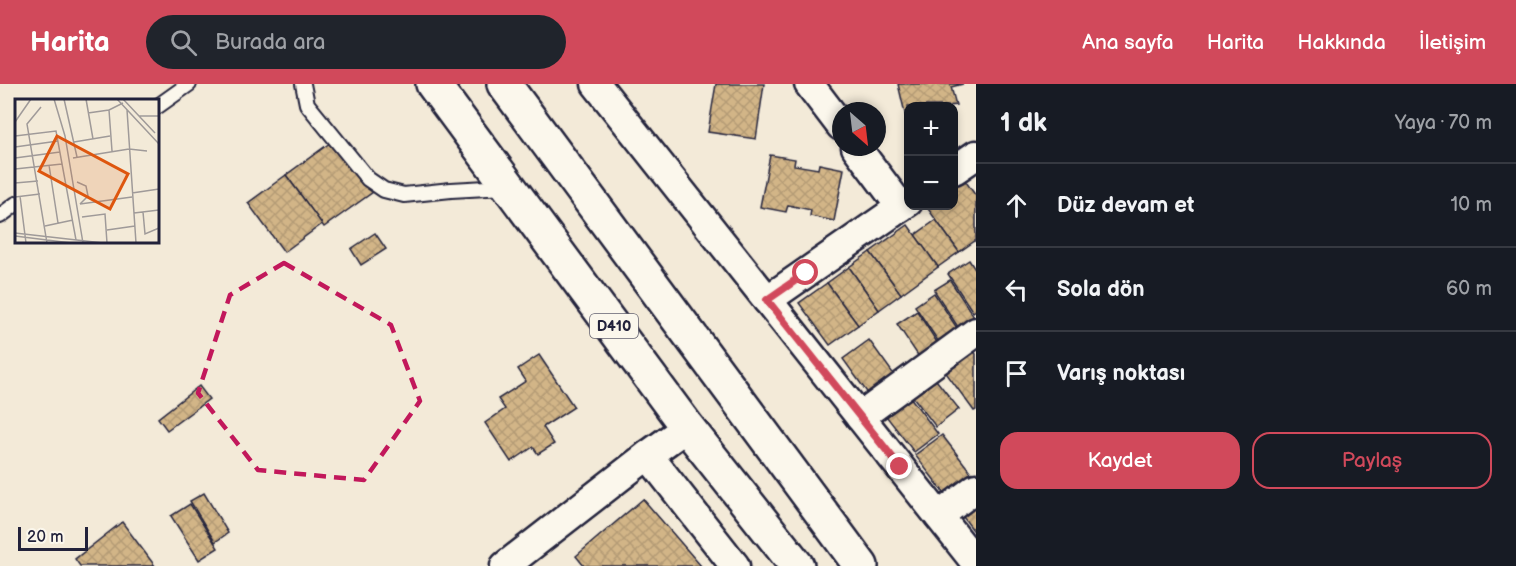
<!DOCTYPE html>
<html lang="tr">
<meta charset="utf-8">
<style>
:root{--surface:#171b24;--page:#20242c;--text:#f1f3f6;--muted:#9ea1a6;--line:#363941;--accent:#d1495b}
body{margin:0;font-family:"Balsamiq Sans",sans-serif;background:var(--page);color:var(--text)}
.controls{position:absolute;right:18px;top:18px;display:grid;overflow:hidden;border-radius:12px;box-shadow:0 3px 9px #0003}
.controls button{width:54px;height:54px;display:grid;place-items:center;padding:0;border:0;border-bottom:2px solid var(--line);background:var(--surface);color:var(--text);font:30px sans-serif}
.compass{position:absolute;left:832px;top:18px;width:54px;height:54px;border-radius:50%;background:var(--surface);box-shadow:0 3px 9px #0003;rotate:152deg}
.scale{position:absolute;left:18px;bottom:15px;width:70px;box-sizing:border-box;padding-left:6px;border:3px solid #22223b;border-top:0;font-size:16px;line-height:21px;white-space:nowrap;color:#22223b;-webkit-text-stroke:4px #fbf7ec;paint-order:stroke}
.stop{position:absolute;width:18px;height:18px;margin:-14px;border:4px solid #d1495b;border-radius:50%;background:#fff}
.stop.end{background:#d1495b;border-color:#fff;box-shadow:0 2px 6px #0008}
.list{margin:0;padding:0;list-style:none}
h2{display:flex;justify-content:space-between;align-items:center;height:78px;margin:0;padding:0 24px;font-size:26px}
h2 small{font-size:20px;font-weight:400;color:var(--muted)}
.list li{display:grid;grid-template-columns:39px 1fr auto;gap:18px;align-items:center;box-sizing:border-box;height:84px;padding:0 24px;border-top:2px solid var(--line)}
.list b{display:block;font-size:22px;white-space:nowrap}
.list em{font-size:20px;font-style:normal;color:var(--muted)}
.actions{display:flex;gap:12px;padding:18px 24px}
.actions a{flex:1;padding:14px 0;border:2px solid var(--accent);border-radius:18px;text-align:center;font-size:21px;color:var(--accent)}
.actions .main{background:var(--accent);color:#fff}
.icon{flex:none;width:33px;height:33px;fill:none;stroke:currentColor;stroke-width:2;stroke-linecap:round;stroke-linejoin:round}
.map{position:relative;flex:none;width:976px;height:482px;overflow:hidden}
header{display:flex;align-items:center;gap:36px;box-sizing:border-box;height:84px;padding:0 30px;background:var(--accent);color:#fff}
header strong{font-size:28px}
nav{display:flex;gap:33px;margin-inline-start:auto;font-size:21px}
.search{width:420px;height:54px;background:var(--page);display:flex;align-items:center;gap:15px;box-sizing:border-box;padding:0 21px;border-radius:33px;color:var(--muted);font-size:22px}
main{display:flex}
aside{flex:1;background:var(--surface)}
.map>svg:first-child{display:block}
.building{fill:url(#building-cross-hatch);stroke:#22223b;stroke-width:1.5}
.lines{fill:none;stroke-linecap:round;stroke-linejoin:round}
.lane-casing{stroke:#22223b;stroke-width:18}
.street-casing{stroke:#22223b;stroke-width:33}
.highway-casing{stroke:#22223b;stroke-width:38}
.lane{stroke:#fbf7ec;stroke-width:14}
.street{stroke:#fbf7ec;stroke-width:28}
.highway{stroke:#fbf7ec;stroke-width:33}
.route{stroke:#d1495b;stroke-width:8}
.marked{fill:none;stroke:#c2185b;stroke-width:4.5;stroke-dasharray:12 8;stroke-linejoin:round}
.labels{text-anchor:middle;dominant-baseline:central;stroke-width:4.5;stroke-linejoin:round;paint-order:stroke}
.shield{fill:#fbf7ec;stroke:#636270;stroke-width:1.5}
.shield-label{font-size:15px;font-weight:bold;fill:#22223b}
.inset-road{fill:none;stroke:#9f9a99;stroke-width:1.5}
.view{fill:#de560e;fill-opacity:0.15;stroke:#de560e;stroke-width:3}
.inset-edge{fill:none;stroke:#22223b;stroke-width:3}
</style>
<header>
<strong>Harita</strong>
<div class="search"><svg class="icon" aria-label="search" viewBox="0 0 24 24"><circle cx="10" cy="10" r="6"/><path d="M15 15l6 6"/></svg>Burada ara</div>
<nav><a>Ana sayfa</a><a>Harita</a><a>Hakkında</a><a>İletişim</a></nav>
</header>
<main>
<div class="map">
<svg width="976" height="482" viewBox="0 0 976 482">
<defs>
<pattern id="building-cross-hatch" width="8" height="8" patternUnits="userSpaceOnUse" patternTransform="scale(1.5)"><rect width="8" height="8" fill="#d2b587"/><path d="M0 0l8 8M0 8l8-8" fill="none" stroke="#b49b75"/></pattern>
</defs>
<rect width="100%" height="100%" fill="#f3ead8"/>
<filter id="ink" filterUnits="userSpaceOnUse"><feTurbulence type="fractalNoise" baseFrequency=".0167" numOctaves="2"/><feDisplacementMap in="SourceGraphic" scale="12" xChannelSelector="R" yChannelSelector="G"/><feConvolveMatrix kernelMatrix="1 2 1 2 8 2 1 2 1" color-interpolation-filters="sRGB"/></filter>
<g filter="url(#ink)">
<!-- building -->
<g class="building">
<path d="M716,0H764L756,55L708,48Z"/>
<path d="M898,0H963L951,3L956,21L948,22H908V42Z"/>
<path d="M334,56L373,108L324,143L286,91Z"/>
<path d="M770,71L795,75L794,81L818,85L819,80L844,85L834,137L810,132L811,126L788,121L786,128L760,123Z"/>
<path d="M959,88L976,112V156L959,168L926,122H954V92Z"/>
<path d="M286,91L322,140L284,168L248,119Z"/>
<path d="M936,136L959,168L938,183L915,151Z"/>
<path d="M908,141L938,183L901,210L870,168Z"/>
<path d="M375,149L386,165L361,181L351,165Z"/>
<path d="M870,168L901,210L879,226L849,183Z"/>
<path d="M969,176L976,187V226L973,228L948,190Z"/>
<path d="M849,183L879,226L858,241L827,199Z"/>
<path d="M950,196L974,233L958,243L934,206Z"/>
<path d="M827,199L858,241L830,261L799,219Z"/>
<path d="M934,209L957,244L938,257L915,222Z"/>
<path d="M917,227L940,263L921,276L897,240Z"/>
<path d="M869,256L895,292L869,311L843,275Z"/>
<path d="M972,265L976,270V326L974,327L944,286Z"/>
<path d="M539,271L574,323L543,343L554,360L538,370L533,363L511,378L485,339L505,325L498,315L526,297L518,285Z"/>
<path d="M933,292L959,325L936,343L910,309Z"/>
<path d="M199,302L209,315L167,346L158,334Z"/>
<path d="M907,309L938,350L914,368L883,328Z"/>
<path d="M942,351L976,395L952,419L915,371Z"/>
<path d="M204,409L228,449L215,458L190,417Z"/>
<path d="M643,415L701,482H584L576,472Z"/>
<path d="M976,417V450L960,429Z"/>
<path d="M190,420L218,464L199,476L171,432Z"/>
<path d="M122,438L155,482H80L75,475Z"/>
</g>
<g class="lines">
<!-- lane casing -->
<g class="lane-casing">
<g id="lane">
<path d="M303,0L307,20L368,95L384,106L404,111L451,106L505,103"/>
<path d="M158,22L189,0"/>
<path d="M0,132L16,120"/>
</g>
</g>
<!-- street casing -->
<g class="street-casing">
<g id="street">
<path d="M596,0L976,479"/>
<path d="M809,0L841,42"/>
<path d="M856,63L901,123"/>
<path d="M954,86L976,71"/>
<path d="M767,216L908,118"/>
<path d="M860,333L976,248"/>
<path d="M648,371L735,482"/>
<path d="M939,432L976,404"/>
<path d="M505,482L648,371L687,343"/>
</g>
</g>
<!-- highway casing -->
<g class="highway-casing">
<g id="highway">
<path d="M433,0L687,343L797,482"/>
<path d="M504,0L861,482"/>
</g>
</g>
<!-- lane -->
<use href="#lane" class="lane"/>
<!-- street -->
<use href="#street" class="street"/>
<!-- highway -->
<use href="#highway" class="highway"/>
</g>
</g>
<g class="lines" filter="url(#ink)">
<!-- route -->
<path class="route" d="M806,189L767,216L900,383"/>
</g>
<!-- marked area -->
<path class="marked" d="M284,179L391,241L420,317L364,396L258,386L198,309L230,211Z"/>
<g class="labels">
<!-- shield labels -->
<rect class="shield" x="590" y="230" width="48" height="24" rx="4.5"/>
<g class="shield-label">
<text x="614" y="242">D410</text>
</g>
</g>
<!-- overview -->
<g transform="translate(15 15)">
<rect width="144" height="144" fill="#f3ead8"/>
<path class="inset-road" d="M39,0L50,37L68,144M49,0L62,58M71,0L78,40M102,0L144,45M108,0L140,34M26,8L12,25L32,144M112,11L121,144M73,14L94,11M124,17H144M0,23L16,0M0,37L41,32L61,141M59,43L95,37M0,48L43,42M97,52L94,11L108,4M0,59L45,53M58,59L114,50L132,52M34,66L43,124M0,70L47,65M62,83L71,87L73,97L65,105M0,84L23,82M117,94L144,90M5,97L11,144M0,98L25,95M65,105L117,98M128,113L130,135L144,129M119,114L144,111M67,118L90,115L92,144M30,127L58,121M92,131L120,127M0,134L88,144M0,137L56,144"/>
<path class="view" d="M42,37L113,75L95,110L24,72Z"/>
<rect width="144" height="144" class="inset-edge"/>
</g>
</svg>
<div class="controls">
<button>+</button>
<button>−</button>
</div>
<svg class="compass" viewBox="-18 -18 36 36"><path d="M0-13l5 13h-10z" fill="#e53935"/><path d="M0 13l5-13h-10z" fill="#9ea1a6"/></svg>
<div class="scale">20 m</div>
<div class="stop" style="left:806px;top:189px"></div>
<div class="stop end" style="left:900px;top:383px"></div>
</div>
<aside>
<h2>1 dk<small>Yaya · 70 m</small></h2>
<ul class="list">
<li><svg class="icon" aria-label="ahead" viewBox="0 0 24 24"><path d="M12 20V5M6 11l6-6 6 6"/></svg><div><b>Düz devam et</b></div><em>10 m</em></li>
<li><svg class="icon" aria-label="left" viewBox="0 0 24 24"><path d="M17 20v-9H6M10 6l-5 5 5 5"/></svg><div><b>Sola dön</b></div><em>60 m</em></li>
<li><svg class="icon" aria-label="arrive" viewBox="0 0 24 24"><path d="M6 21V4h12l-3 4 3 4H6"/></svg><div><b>Varış noktası</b></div></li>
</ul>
<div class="actions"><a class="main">Kaydet</a><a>Paylaş</a></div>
</aside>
</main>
